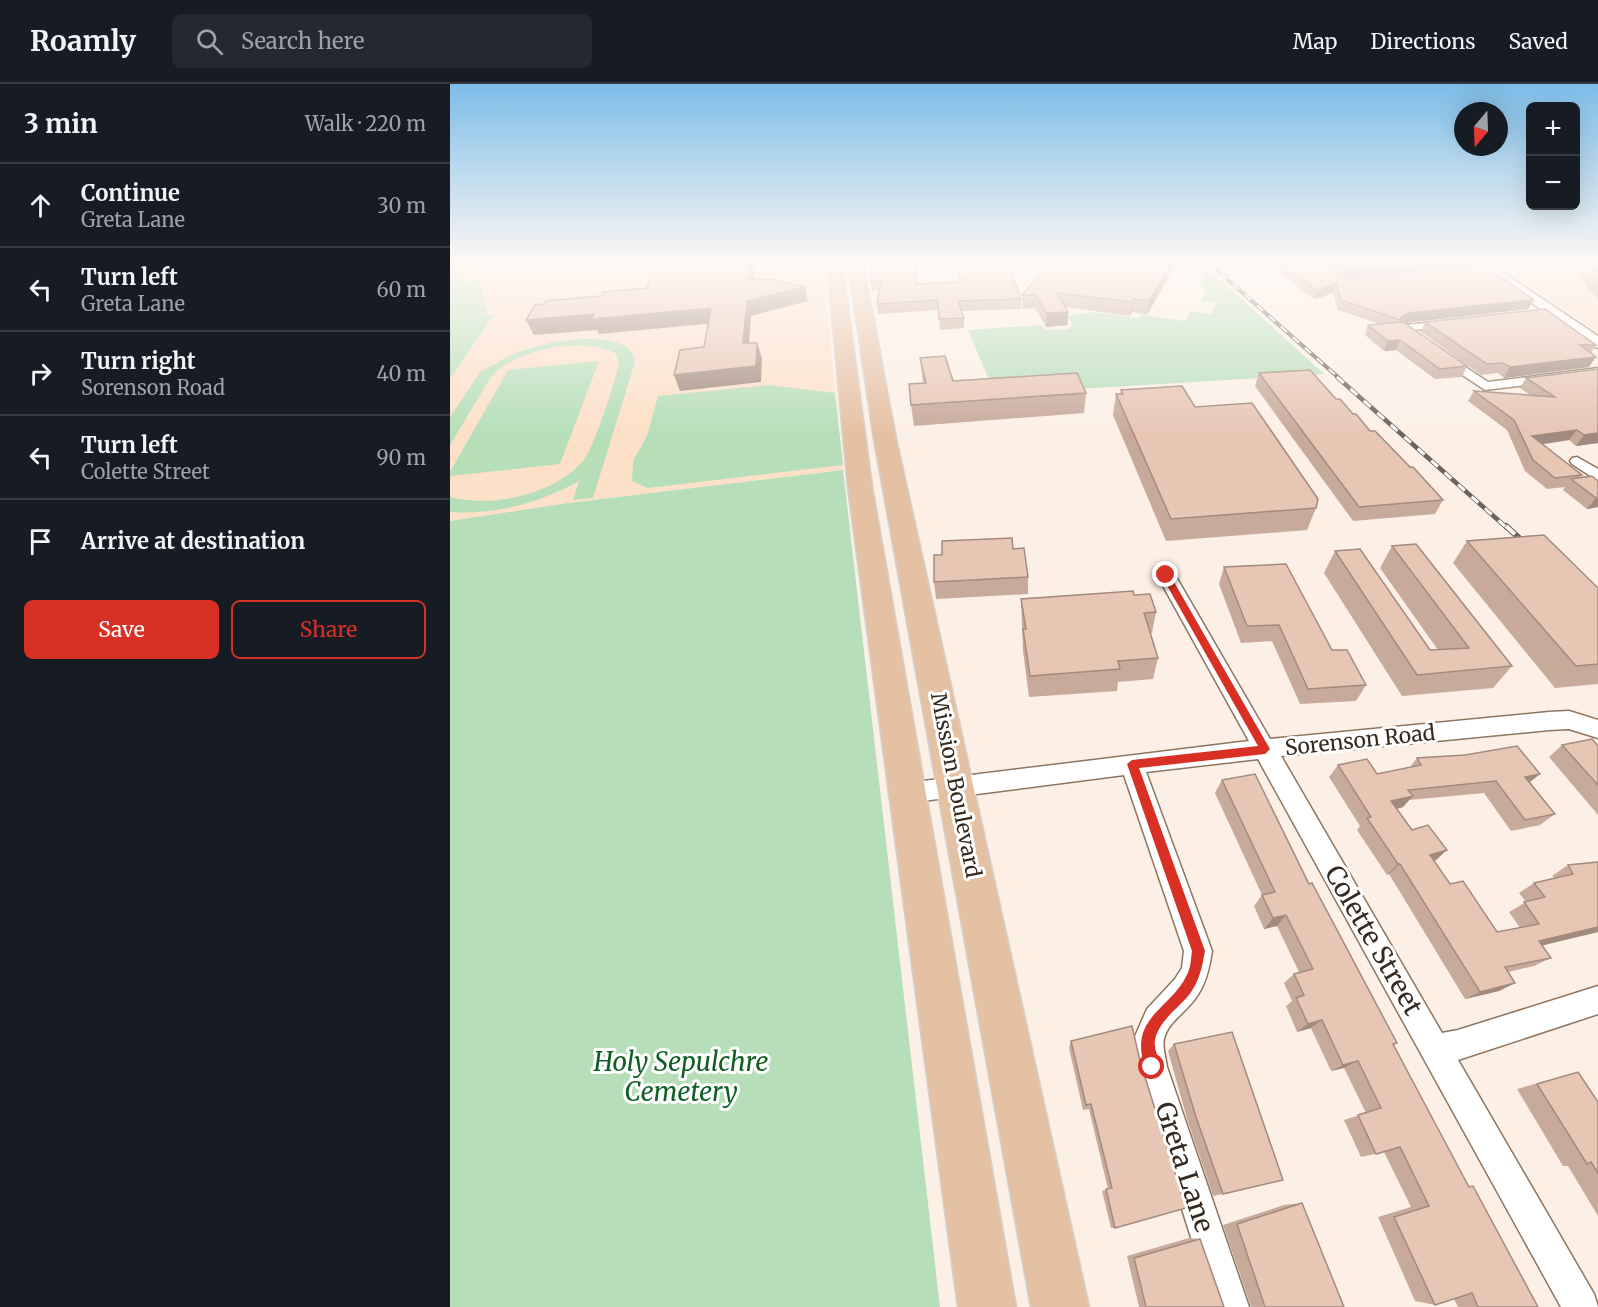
<!DOCTYPE html>
<meta charset="utf-8">
<style>
:root{--surface:#171b24;--page:#242831;--text:#f1f3f6;--muted:#9ea1a6;--line:#363941;--accent:#d93025}
body{margin:0;font-family:Merriweather,serif;background:var(--page);color:var(--text)}
.controls{position:absolute;right:18px;top:18px;display:grid;overflow:hidden;border-radius:9px;box-shadow:0 6px 24px #0002}
.controls button{width:54px;height:54px;display:grid;place-items:center;padding:0;border:0;border-bottom:2px solid var(--line);background:var(--surface);color:var(--text);font:30px sans-serif}
.compass{position:absolute;left:1004px;top:18px;width:54px;height:54px;border-radius:50%;background:var(--surface);box-shadow:0 6px 24px #0002;rotate:199deg}
.stop{position:absolute;width:18px;height:18px;margin:-14px;border:4px solid #d93025;border-radius:50%;background:#fff}
.stop.end{background:#d93025;border-color:#fff;box-shadow:0 2px 6px #0008}
.list{margin:0;padding:0;list-style:none}
h2{display:flex;justify-content:space-between;align-items:center;height:78px;margin:0;padding:0 24px;font-size:26px}
h2 small{font-size:20px;font-weight:400;color:var(--muted)}
.list li{display:grid;grid-template-columns:39px 1fr auto;gap:18px;align-items:center;box-sizing:border-box;height:84px;padding:0 24px;border-top:2px solid var(--line)}
.list b{display:block;font-size:22px;white-space:nowrap}
.list p{margin:0;font-size:20px;white-space:nowrap;color:var(--muted)}
.list em{font-size:20px;font-style:normal;color:var(--muted)}
.actions{display:flex;gap:12px;padding:18px 24px}
.actions a{flex:1;padding:14px 0;border:2px solid var(--accent);border-radius:9px;text-align:center;font-size:21px;color:var(--accent)}
.actions .main{background:var(--accent);color:#fff}
.icon{flex:none;width:33px;height:33px;fill:none;stroke:currentColor;stroke-width:2;stroke-linecap:round;stroke-linejoin:round}
.map{position:relative;flex:none;width:1148px;height:1223px;overflow:hidden}
header{display:flex;align-items:center;gap:36px;box-sizing:border-box;height:84px;padding:0 30px;background:var(--surface);border-bottom:2px solid var(--line)}
header strong{font-size:28px}
nav{display:flex;gap:33px;margin-inline-start:auto;font-size:21px}
.search{width:420px;height:54px;background:var(--page);display:flex;align-items:center;gap:15px;box-sizing:border-box;padding:0 21px;border-radius:9px;color:var(--muted);font-size:22px}
main{display:flex}
aside{flex:1;background:var(--surface)}
.map>svg:first-child{display:block}
.built{fill:#fde0c8}
.green{fill:#b6dfb9}
.lines{fill:none;stroke-linecap:round;stroke-linejoin:round}
.minor-casing{stroke:#8f755f;stroke-width:3}
.tertiary-casing{stroke:#8f755f;stroke-width:3}
.primary-casing{stroke:#d3d0ce;stroke-width:3}
.minor{fill:#fff;fill-rule:evenodd}
.tertiary{fill:#fff;fill-rule:evenodd}
.primary{fill:#e5c1a3;fill-rule:evenodd}
.rail-far2-casing{stroke:#6e6359;stroke-width:4}
.rail-far1-casing{stroke:#6e6359;stroke-width:4.5}
.rail-casing{stroke:#6e6359;stroke-width:6}
.rail-far2{stroke:#fff;stroke-width:2;stroke-dasharray:8;stroke-linecap:butt}
.rail-far1{stroke:#fff;stroke-width:3;stroke-dasharray:9;stroke-linecap:butt}
.rail{stroke:#fff;stroke-width:4;stroke-dasharray:12;stroke-linecap:butt}
.wall{fill:#c8aa9b}
.shaded-wall{fill:#a28b7e}
.building{fill:#e8c6b4;stroke:#a28b7e;stroke-width:1.5}
.route{fill:#d93025}
.labels{text-anchor:middle;dominant-baseline:central;stroke-width:6;stroke-linejoin:round;paint-order:stroke}
.street-label{font-size:21px;fill:#352a20;stroke:#fff}
.near-street-label{font-size:26px;fill:#352a20;stroke:#fff}
.near-park-label{font-size:26px;font-style:italic;fill:#105e22;stroke:#fff}
</style>
<header>
<strong>Roamly</strong>
<div class="search"><svg class="icon" aria-label="search" viewBox="0 0 24 24"><circle cx="10" cy="10" r="6"/><path d="M15 15l6 6"/></svg>Search here</div>
<nav><a>Map</a><a>Directions</a><a>Saved</a></nav>
</header>
<main>
<aside>
<h2>3 min<small>Walk · 220 m</small></h2>
<ul class="list">
<li><svg class="icon" aria-label="ahead" viewBox="0 0 24 24"><path d="M12 20V5M6 11l6-6 6 6"/></svg><div><b>Continue</b><p>Greta Lane</p></div><em>30 m</em></li>
<li><svg class="icon" aria-label="left" viewBox="0 0 24 24"><path d="M17 20v-9H6M10 6l-5 5 5 5"/></svg><div><b>Turn left</b><p>Greta Lane</p></div><em>60 m</em></li>
<li><svg class="icon" aria-label="right" viewBox="0 0 24 24"><path d="M7 20v-9h11M14 6l5 5-5 5"/></svg><div><b>Turn right</b><p>Sorenson Road</p></div><em>40 m</em></li>
<li><svg class="icon" aria-label="left" viewBox="0 0 24 24"><path d="M17 20v-9H6M10 6l-5 5 5 5"/></svg><div><b>Turn left</b><p>Colette Street</p></div><em>90 m</em></li>
<li><svg class="icon" aria-label="arrive" viewBox="0 0 24 24"><path d="M6 21V4h12l-3 4 3 4H6"/></svg><div><b>Arrive at destination</b></div></li>
</ul>
<div class="actions"><a class="main">Save</a><a>Share</a></div>
</aside>
<div class="map">
<svg width="1148" height="1223" viewBox="0 0 1148 1223">
<rect width="100%" height="100%" fill="#fcf0e6"/>
<!-- built -->
<g class="built">
<path d="M23,179H188L185,184L373,179L393,386L118,419L0,437V295L44,232H37L11,198L12,192Z"/>
<path d="M1046,179H1148V248L1053,183Z"/>
</g>
<!-- green -->
<g class="green">
<path d="M0,179H23L12,192L11,198L30,196L37,231H44L0,295Z"/>
<path d="M86,179H188L184,184L77,188Z"/>
<path d="M756,189H763L874,290L545,310L518,246L592,241L595,246L619,245L622,240L617,232L643,228L689,234L691,231L735,237L740,227L762,230L766,219L752,217L756,204L750,203Z"/>
<path d="M128,255C146,255 182,253 185,278L143,414L123,416L129,397C90,419 45,431 0,428V413C42,424 103,411 133,377C143,366 167,294 169,278L165,269C133,252 64,265 41,293L0,361V333L30,288L65,269L103,258Z"/>
<path d="M149,277L110,380L0,392V388L58,286Z"/>
<path d="M318,301L385,309L393,381L198,404L182,397L183,377L197,352L208,312Z"/>
<path d="M393,386L490,1223H0V437L118,419Z"/>
</g>
<g class="lines">
<!-- minor casing -->
<g class="minor-casing">
<g id="minor">
<path d="M1001,237L1007,240L1005,242L954,247L948,244L954,241Z"/>
<path d="M991,267L1038,298L1148,284V292L1035,306L987,274V268Z"/>
<path d="M1127,373L1148,385V397L1122,380L1120,377L1122,374Z"/>
<path d="M716,485L722,487L725,491L820,655L1099,628L1119,627L1148,636V654L1119,645L1099,646L831,672L992,949L1008,946L1148,902V930L1008,976L1144,1210L1148,1223H1111L808,675L696,688L762,867C759,885 756,900 745,915C736,928 717,939 714,955C712,963 716,975 717,983L799,1223H763L687,983L683,957L697,925L725,895L732,884L734,867L674,691L457,719L449,716L445,709L449,702L457,699L799,657L707,491L710,487Z"/>
</g>
</g>
<!-- tertiary casing -->
<g class="tertiary-casing">
<path id="tertiary" d="M1025,179H1039L1148,252V264L1143,262Z"/>
</g>
<!-- primary casing -->
<g class="primary-casing">
<g id="primary">
<path d="M377,179H392L422,403L566,1223H508L398,403Z"/>
<path d="M398,179H413L446,355L639,1223H581L424,355Z"/>
</g>
</g>
<!-- minor -->
<use href="#minor" class="minor"/>
<!-- tertiary -->
<use href="#tertiary" class="tertiary"/>
<!-- primary -->
<use href="#primary" class="primary"/>
<!-- rail-far2 casing -->
<g class="rail-far2-casing">
<path id="rail-far2" d="M759,179L889,294"/>
</g>
<!-- rail-far1 casing -->
<g class="rail-far1-casing">
<path id="rail-far1" d="M887,293L1057,444"/>
</g>
<!-- rail casing -->
<g class="rail-casing">
<path id="rail" d="M1056,442L1080,464"/>
</g>
<!-- rail-far2 -->
<use href="#rail-far2" class="rail-far2"/>
<!-- rail-far1 -->
<use href="#rail-far1" class="rail-far1"/>
<!-- rail -->
<use href="#rail" class="rail"/>
</g>
<!-- wall -->
<g class="wall">
<path d="M505,179H558L571,215V225L511,227L514,234V244L490,246L489,226L428,230L427,220L429,206L422,207L421,197L466,187L467,200L509,198Z"/>
<path d="M615,179H726L697,231L682,228L680,232L616,223L618,228V241L596,243L585,224L572,225V211L612,182Z"/>
<path d="M817,179H869L894,195L1078,225L955,239L1017,282L1012,293L985,295L946,266L934,267L915,251L918,241L930,240L888,226L883,209L865,215L861,213Z"/>
<path d="M871,179H1020L1019,182L894,194Z"/>
<path d="M1140,182H1148V214L1136,204L1138,201L1131,195Z"/>
<path d="M975,238L1146,261L1141,269L1139,283L1054,294L1048,289L1031,291L971,248Z"/>
<path d="M470,274L503,297L636,309L634,329L464,342L461,321L473,299Z"/>
<path d="M1148,285V359L1126,362L1119,356L1092,360L1132,391L1130,393L1142,392L1148,423L1137,425L1113,406L1115,403L1097,405L1075,387L1057,346L1018,317L1024,307L1080,311L1070,304L1076,294Z"/>
<path d="M809,289L886,315L960,383L993,416L985,430L903,437L805,302Z"/>
<path d="M671,306L745,323L866,424L857,446L716,457L663,331L666,310H670Z"/>
<path d="M1017,457L1148,504V600L1105,604L1003,479Z"/>
<path d="M942,462L1062,582L1043,604L952,612L874,489L885,467L980,566H988L930,484Z"/>
<path d="M563,465L578,493V510L486,515L484,498Z"/>
<path d="M774,483L882,566L916,601L906,617L850,620L822,557L791,559L769,500Z"/>
<path d="M684,511L706,528L702,549L700,550L708,574L703,595L668,598L667,607L579,613L573,567L571,515Z"/>
<path d="M1112,661L1148,662V731L1099,673Z"/>
<path d="M967,674L1090,690L1080,698L1105,730L1090,741L1061,747L1034,709L959,716L953,723L947,725L1000,800L1047,848L1070,844L1059,828L1076,818L1069,809L1084,799L1104,794L1102,792L1118,781L1148,778V848L1092,861L1101,874L1084,882L1058,888L1065,899L1049,907L1015,915L939,790L937,791L907,746L910,742L879,693L888,681L927,690L960,683Z"/>
<path d="M772,696L859,800L947,959L944,961L1019,1103L1023,1102L1088,1223H1008L1004,1215L985,1221L965,1217L928,1133L961,1123L934,1068L911,1073L894,1036L916,1029L894,984L881,987L861,944L847,948L836,922L842,917L834,899L844,890L849,888L827,842L814,845L804,822L812,811L765,709Z"/>
<path d="M682,942L665,1144H661L652,1107L658,1105L639,1025L633,1026L619,964L621,957Z"/>
<path d="M724,960L773,1110L763,1112L738,1038L718,967Z"/>
<path d="M1128,988L1148,1018V1132L1118,1082H1113L1067,1005Z"/>
<path d="M852,1119L894,1223H801L773,1141L834,1121Z"/>
<path d="M739,1154L750,1155L774,1223H689L677,1172Z"/>
</g>
<!-- shaded-wall -->
<g class="shaded-wall">
<path d="M300,179H305L303,210L299,195Z"/>
<path d="M465,179H469L466,187L467,209Z"/>
<path d="M721,179H726L697,231L699,217Z"/>
<path d="M964,179H1020L1019,182L894,194L897,185Z"/>
<path d="M886,200L883,209L865,215L868,206Z"/>
<path d="M355,203L358,217L301,232L298,274L293,259L297,217Z"/>
<path d="M683,215L682,228L680,232L682,218Z"/>
<path d="M1084,216L1078,225L954,239L948,241L951,233L958,229Z"/>
<path d="M261,224L266,239L149,250L147,246L84,251L76,236L144,230Z"/>
<path d="M618,228V241L596,243V229Z"/>
<path d="M950,256L946,266L934,267L938,257Z"/>
<path d="M307,259L312,274L311,298L230,307L224,291Z"/>
<path d="M1146,273L1139,283L1054,294L1060,283Z"/>
<path d="M1127,346L1119,356L1076,363L1082,352Z"/>
<path d="M1148,349V359L1126,362L1134,351Z"/>
<path d="M1148,413V423L1137,425L1146,414Z"/>
<path d="M1090,690L1076,701L1075,693Z"/>
<path d="M963,712L953,723L932,728L941,717Z"/>
<path d="M997,766L985,777L980,771Z"/>
<path d="M948,780H950L939,790L937,791Z"/>
<path d="M836,831L827,842L814,845L823,834Z"/>
<path d="M1148,843V848L1074,866L1089,857Z"/>
<path d="M1065,899L1049,907L1015,915L1030,908Z"/>
<path d="M872,936L861,944L847,948L858,940Z"/>
<path d="M908,977L894,984L881,987L893,981Z"/>
</g>
<!-- building -->
<g class="building">
<path d="M204,179H300L299,195L325,196L355,203L297,217L293,259H307L306,282L224,291L230,266L254,263L261,224L142,235L144,230L76,236L85,221L94,220L96,217L152,212L153,208L197,204Z"/>
<path d="M422,179H465L466,200L511,198L506,179H558L571,215L508,217L514,234L489,235L488,216L427,220L431,197H421Z"/>
<path d="M615,179H721L699,217L683,215L682,218L607,209L618,228L596,229L586,211H572L599,180L612,182Z"/>
<path d="M830,179H869L894,195L1035,182L1084,216L958,229L951,233L950,236L891,216L886,200L868,206L864,204Z"/>
<path d="M887,179H964L897,185Z"/>
<path d="M1140,182H1148V188Z"/>
<path d="M1095,225L1146,261H1130L1146,273L1060,283L1053,279L1037,280L975,238Z"/>
<path d="M953,238L1017,282L990,285L950,256L938,257L918,241Z"/>
<path d="M495,272L503,297L627,289L636,309L461,321L459,300L476,299L470,274Z"/>
<path d="M1148,285V349L1134,351L1127,346L1082,352L1132,391L1105,394L1083,376L1064,336L1024,307L1105,313L1076,294Z"/>
<path d="M860,286L886,315H890L903,330H906L920,347H925L960,383H963L993,416L909,423L809,289Z"/>
<path d="M732,302L745,323L802,319L868,415L866,424L721,435L666,310H673L671,306Z"/>
<path d="M1142,392L1148,397V413L1146,414L1121,395Z"/>
<path d="M1094,451L1148,504V580L1126,582L1017,457Z"/>
<path d="M562,454L563,465L574,464L578,493L484,498V471H492V457Z"/>
<path d="M966,460L1062,582L967,591L885,467L910,465L980,566L1019,564L942,462Z"/>
<path d="M836,480L882,566H897L916,601L858,605L829,541L797,542L774,483Z"/>
<path d="M683,507L684,511L700,510L706,528L694,529L708,574L668,577L670,585L580,592L573,545H576L571,515Z"/>
<path d="M1142,655L1148,662V701L1112,661Z"/>
<path d="M1067,662L1090,690L1075,693L1105,730L1075,736L1046,697L958,706L963,712L941,717L962,746L978,741L997,766L980,771L1000,800L1013,797L1047,848L1089,840L1074,818L1095,813L1084,799L1123,790L1118,781L1148,778V843L1089,857L1101,874L1055,883L1065,899L1030,908L950,780H948L917,734L921,733L888,681L917,675L927,690L971,681L967,674L1015,671Z"/>
<path d="M805,690L859,800L862,799L947,959L943,960L970,1011L1019,1103L1023,1102L1088,1223H1028L1022,1209L985,1221L944,1133L979,1122L950,1063L926,1070L908,1031L931,1024L908,977L893,981L872,936L858,940L846,914L854,911L844,890L863,885L836,831L823,834L812,811L825,808L772,696Z"/>
<path d="M682,942L690,977L736,1124L665,1144L656,1105L662,1104L641,1020L636,1021L621,957Z"/>
<path d="M782,948L833,1096L773,1110L746,1033L724,960Z"/>
<path d="M1128,988L1148,1018V1089L1141,1078L1137,1080L1087,1000Z"/>
<path d="M852,1119L894,1223H815L787,1140Z"/>
<path d="M750,1155L774,1223H696L684,1174Z"/>
</g>
<!-- sky -->
<linearGradient id="sky" x2="0" y2="1"><stop stop-color="#7dbde8"/><stop offset="0.51" stop-color="#fef8f4"/><stop offset="1" stop-color="#fef8f4" stop-opacity="0"/></linearGradient>
<rect width="1148" height="350" fill="url(#sky)"/>
<!-- route -->
<path class="route" d="M713,489L720,491L820,665L815,670L689,684L755,867C752,884 749,898 739,911C727,925 709,937 705,956C703,966 712,977 707,988L702,990L697,988C674,932 724,926 739,886C741,880 741,873 742,867L677,680L682,676L808,662L711,491Z"/>
<g class="labels">
<!-- street labels -->
<g class="street-label">
<text transform="translate(910 656) rotate(-6)">Sorenson Road</text>
<text transform="translate(506 701) rotate(79)">Mission Boulevard</text>
</g>
<!-- near-street labels -->
<g class="near-street-label">
<text transform="translate(924 856) rotate(60)">Colette Street</text>
<text transform="translate(735 1083) rotate(72)">Greta Lane</text>
</g>
<!-- near-park labels -->
<g class="near-park-label">
<text x="231" y="977">Holy Sepulchre<tspan x="231" dy="30">Cemetery</tspan></text>
</g>
</g>
</svg>
<div class="controls">
<button>+</button>
<button>−</button>
</div>
<svg class="compass" viewBox="-18 -18 36 36"><path d="M0-13l5 13h-10z" fill="#e53935"/><path d="M0 13l5-13h-10z" fill="#9ea1a6"/></svg>
<div class="stop" style="left:702px;top:983px"></div>
<div class="stop end" style="left:716px;top:491px"></div>
</div>
</main>
